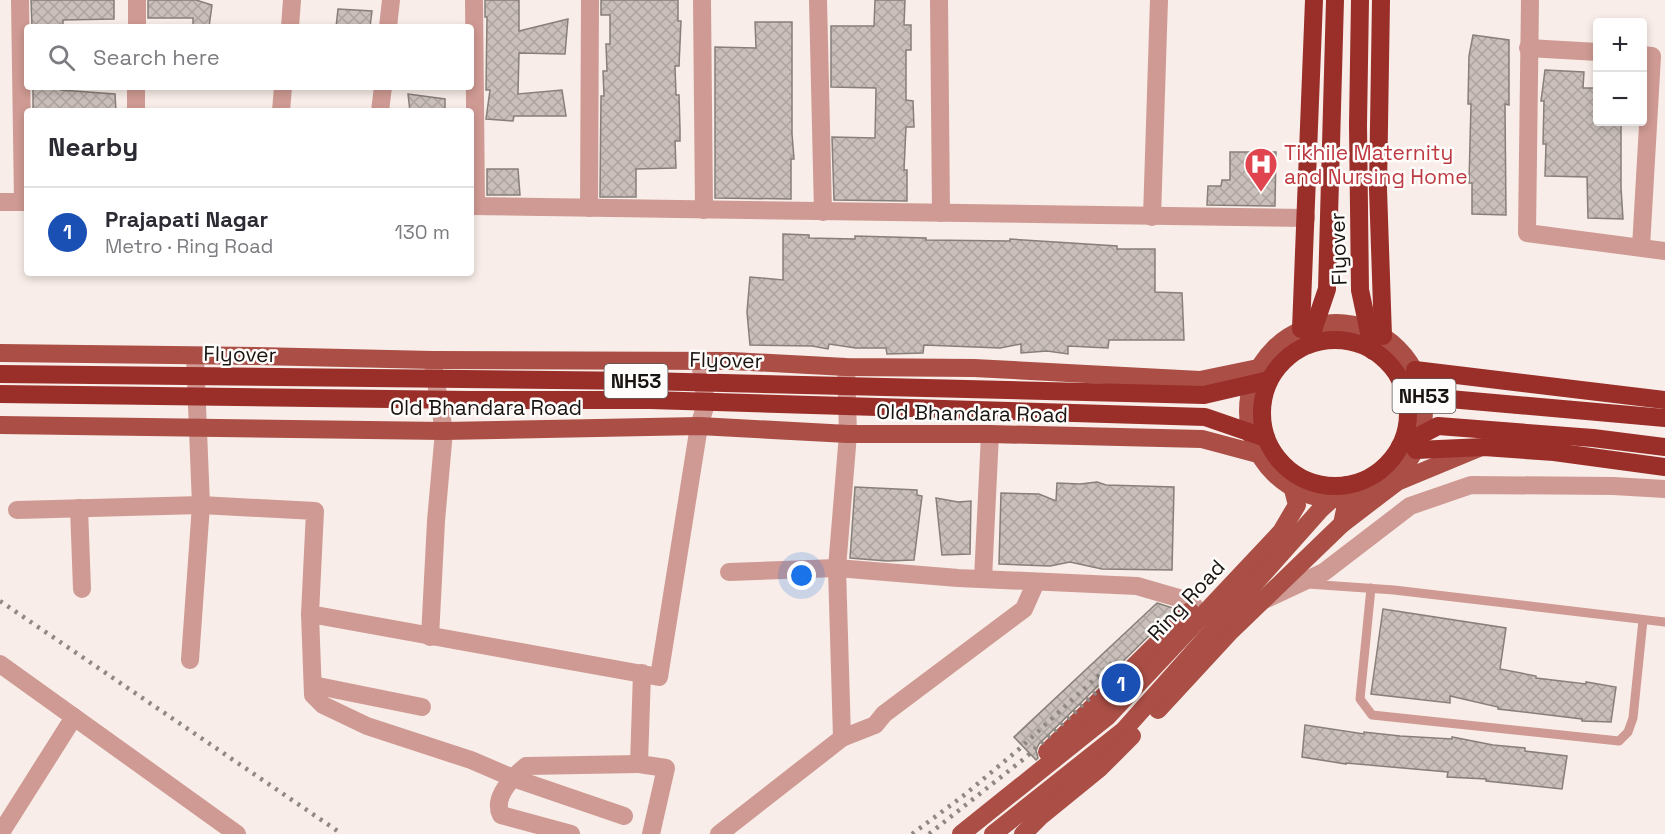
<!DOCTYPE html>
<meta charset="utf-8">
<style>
:root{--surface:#fff;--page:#f2f2f3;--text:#2b2b33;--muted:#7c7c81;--line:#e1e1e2;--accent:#0f766e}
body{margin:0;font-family:"Space Grotesk",sans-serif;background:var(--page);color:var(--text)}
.controls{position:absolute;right:18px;top:18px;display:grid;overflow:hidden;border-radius:6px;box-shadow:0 3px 9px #0003}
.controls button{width:54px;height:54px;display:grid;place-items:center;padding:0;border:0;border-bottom:2px solid var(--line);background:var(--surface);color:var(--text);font:30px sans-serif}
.you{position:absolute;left:802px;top:576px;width:21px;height:21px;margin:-15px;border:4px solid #fff;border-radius:50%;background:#1a73e8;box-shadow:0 0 0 9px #1a73e833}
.badge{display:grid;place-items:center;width:39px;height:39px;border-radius:50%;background:var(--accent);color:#fff;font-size:20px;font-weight:700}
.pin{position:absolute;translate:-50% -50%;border:3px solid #fff;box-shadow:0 2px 6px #0006}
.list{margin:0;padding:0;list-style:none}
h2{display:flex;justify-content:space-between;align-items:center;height:78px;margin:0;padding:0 24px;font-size:26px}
h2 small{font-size:20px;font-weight:400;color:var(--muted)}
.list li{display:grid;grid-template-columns:39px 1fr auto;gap:18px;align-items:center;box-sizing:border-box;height:90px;padding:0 24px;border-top:2px solid var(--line)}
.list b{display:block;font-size:22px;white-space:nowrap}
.list p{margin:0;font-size:20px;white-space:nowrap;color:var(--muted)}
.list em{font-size:20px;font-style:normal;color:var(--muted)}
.icon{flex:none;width:33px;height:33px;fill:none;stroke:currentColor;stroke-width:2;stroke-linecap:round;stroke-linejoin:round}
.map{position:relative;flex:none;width:1665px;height:834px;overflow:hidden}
.search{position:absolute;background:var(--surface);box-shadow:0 3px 9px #0003;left:24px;top:24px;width:450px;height:66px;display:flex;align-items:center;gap:15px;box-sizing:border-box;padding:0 21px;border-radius:6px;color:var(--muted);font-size:22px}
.panel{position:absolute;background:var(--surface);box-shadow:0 3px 9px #0003;left:24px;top:108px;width:450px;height:168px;border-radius:6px}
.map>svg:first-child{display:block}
.building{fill:url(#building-cross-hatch);stroke:#887f79;stroke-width:1.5}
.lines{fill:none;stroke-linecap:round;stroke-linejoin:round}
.lane{stroke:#cf9a93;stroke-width:9}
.street{stroke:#cf9a93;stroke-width:18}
.primary{stroke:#aa4e46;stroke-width:18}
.highway{stroke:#9a2e29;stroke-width:18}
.rail{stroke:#8f8884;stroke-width:4.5;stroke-dasharray:3 6;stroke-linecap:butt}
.labels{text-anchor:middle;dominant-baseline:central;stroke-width:5;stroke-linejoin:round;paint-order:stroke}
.shield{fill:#fffdfb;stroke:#5d5a58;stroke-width:1.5}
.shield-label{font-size:20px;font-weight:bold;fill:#181412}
.health-label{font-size:21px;fill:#be3a42;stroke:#fffdfb;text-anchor:start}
.street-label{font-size:21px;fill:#181412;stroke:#fffdfb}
</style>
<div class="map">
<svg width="1665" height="834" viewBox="0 0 1665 834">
<defs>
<pattern id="building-cross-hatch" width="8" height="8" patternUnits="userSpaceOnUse" patternTransform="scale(1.5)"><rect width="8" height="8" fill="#cabfba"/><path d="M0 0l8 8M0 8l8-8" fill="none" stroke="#ada39f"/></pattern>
</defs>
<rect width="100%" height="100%" fill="#f8ede8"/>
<!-- building -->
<g class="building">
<path d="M31,0H114V19L63,20V27H32Z"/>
<path d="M148,0H196L212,5L209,27H193V18H148Z"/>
<path d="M485,0H519V31L568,19L565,54L519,53L518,94L562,90L566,116H514L513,121L486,119L490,90H486L487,17H485Z"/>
<path d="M601,0H678V21H681L679,66H675L676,95H679L680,130V141H675L676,168L636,169V197H600L601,96H604L603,71H607L606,44H610V15H601Z"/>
<path d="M875,0H905L904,25H911V50H906V100L913,101L914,127H906L904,170H907V201L834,200L832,137L875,138L876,88L831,87V26H874Z"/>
<path d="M338,9L372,11L370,27H336Z"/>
<path d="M755,22H792V134L794,159H791V199L715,198V47L756,48Z"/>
<path d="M1473,35L1509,40V105L1505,104L1506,215L1472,214V183H1469L1471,104H1468L1469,56Z"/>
<path d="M1545,70L1584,72L1583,88H1598V122H1621V188L1623,219L1588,218L1587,177L1545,176L1546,144H1543L1544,101H1541Z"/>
<path d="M33,87H61V90L115,94L116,111H33Z"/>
<path d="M408,94L445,99V111H410Z"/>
<path d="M1230,152H1276L1275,206L1207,205L1208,186H1221L1222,180H1230Z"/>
<path d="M487,169H518L520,195H487Z"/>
<path d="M783,234L809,235V238L855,239V236L926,238V240L1010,241V239L1117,246V249H1155V292L1182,293L1184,340H1109L1108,348L1068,346V354L1047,351L1021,353V344L1000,348L924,345L923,353L887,354L886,348H856L829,344L828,349L812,346L750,345L747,312L750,277L783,280Z"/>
<path d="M1097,482L1106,485L1174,487L1172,570L1102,569L1070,562L1050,566L999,564L1001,493L1039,494L1056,501L1057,483L1080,484Z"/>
<path d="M855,487L917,490V495L922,496L914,560L887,561L850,558Z"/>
<path d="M936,498L958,502L971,501L970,554L942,555Z"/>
<path d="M1157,603L1176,609L1039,744L1036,750L1038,758L1036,760L1014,737Z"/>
<path d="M1383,609L1506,628L1500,669L1536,676V678L1586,684V682L1616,687L1611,722L1582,721V719L1498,709V707L1450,696V703L1371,694Z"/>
<path d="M1305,725L1364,734V732L1400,736L1452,739V737L1493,745L1525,748V751L1567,756L1562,789L1486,781V779L1447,777L1448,772L1346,763V764L1302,757Z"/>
</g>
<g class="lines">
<!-- lane -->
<g class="lane">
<path d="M1308,584L1394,590L1665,622"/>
<path d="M1371,588L1360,699L1372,715L1619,741L1628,732L1633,718L1643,620"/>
</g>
<!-- street -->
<g class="street">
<path d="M20,0L23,202"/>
<path d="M474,0L476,206"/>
<path d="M702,0L704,210"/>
<path d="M818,0L823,212"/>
<path d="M939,0L941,213"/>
<path d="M1530,0L1527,233L1665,251"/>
<path d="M137,27V0"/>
<path d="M290,27L292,0"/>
<path d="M388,27L391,0"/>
<path d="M1528,48L1598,52"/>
<path d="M136,111V87"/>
<path d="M281,111L283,87"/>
<path d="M380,111L383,87"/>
<path d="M0,202H27"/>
<path d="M471,206L1306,218"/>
<path d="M589,208L590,0"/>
<path d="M1152,217L1159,0"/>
<path d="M1641,247L1652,56L1642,55"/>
<path d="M79,508L82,589"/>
<path d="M17,510L201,505L315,511L310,614L659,677L699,426L706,404L700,362"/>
<path d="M729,572L837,568L958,578L1137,586L1182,599L1194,606"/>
<path d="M983,579L990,434"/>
<path d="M1264,600L1324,572L1410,506L1471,485L1613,486L1665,489"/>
<path d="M310,614L313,695L323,705L367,726L471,760L513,778L624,816"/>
<path d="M430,637L436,521L444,431L433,364"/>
<path d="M190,660L201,505L195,356"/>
<path d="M0,664L237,834"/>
<path d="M642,673L639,764L666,768L651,834"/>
<path d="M313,685L422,707"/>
<path d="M842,738L875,725L884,714L1024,609L1036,582"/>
<path d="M0,834L74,717"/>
<path d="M571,834L501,815C492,797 513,777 526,766L639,764"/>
<path d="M719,834L842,738L837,568L848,434L846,367"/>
</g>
<!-- primary -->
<g class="primary">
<circle cx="1336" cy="411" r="88"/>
<path d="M0,353L256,356L433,360L732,361L846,367L974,368L1200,380L1258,368"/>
<path d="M0,425L444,431L699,426L848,434H990L1202,439L1258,454"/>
<path d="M1342,524L1397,482L1479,448"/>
<path d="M1158,710L1231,631L1342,524L1347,500"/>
<path d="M1047,752L1190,611"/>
<path d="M961,834L1107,717L1281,532L1297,505L1288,470"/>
<path d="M993,834L1124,730L1320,510L1347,485"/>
<path d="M1023,834L1041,816L1100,768L1132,736"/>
</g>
<!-- highway -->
<g class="highway">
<path d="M1360,0L1358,125L1360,290L1373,351"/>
<path d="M1381,0L1378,189L1383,336"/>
<path d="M1301,329L1314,0"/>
<circle cx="1335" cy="413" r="73"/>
<path d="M1308,345L1327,289L1335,0"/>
<path d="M1415,370L1665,400"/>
<path d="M0,374L645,381L1204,395L1269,380"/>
<path d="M1399,378L1438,398L1665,418"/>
<path d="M0,394L468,400H651L1205,417L1266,438"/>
<path d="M1400,446L1438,426L1593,438L1665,447"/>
<path d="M1416,450L1484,447L1554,452L1665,467"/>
</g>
<!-- rail -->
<g class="rail">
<path d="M0,601L342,834"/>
<path d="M912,834L963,796L1018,750L1112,663"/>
<path d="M929,834L1025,758L1119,671"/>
</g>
</g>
<!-- icons -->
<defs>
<g id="hospital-pin" transform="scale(1.725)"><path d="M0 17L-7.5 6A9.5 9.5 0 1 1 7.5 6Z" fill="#e0444e" stroke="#fffdfb"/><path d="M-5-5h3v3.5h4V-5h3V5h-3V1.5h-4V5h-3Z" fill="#fff"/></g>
</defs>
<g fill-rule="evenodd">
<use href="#hospital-pin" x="1261" y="164"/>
</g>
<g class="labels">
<!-- shield labels -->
<g class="shield">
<rect x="604.5" y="364" width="63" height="34" rx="4.5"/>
<rect x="1392.5" y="379" width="63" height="34" rx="4.5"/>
</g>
<g class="shield-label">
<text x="636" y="381">NH53</text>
<text x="1424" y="396">NH53</text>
</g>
<!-- health labels -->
<g class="health-label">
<text x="1284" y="152">Tikhile Maternity<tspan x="1284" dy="24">and Nursing Home</tspan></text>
</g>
<!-- street labels -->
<g class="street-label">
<text transform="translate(1338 249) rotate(-92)">Flyover</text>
<text transform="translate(240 354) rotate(1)">Flyover</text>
<text transform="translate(726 360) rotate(1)">Flyover</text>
<text x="486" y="407">Old Bhandara Road</text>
<text transform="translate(972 413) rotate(1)">Old Bhandara Road</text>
<text transform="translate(1186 600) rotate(-47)">Ring Road</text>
</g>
</g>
</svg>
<div class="controls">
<button>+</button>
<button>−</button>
</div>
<div class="you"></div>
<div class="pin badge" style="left:1121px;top:683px;background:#1a4fb4">1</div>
<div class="search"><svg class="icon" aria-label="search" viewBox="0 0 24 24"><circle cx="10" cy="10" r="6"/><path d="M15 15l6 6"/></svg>Search here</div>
<section class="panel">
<h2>Nearby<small></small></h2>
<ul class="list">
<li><span class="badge" style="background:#1a4fb4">1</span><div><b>Prajapati Nagar</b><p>Metro · Ring Road</p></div><em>130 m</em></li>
</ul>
</section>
</div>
